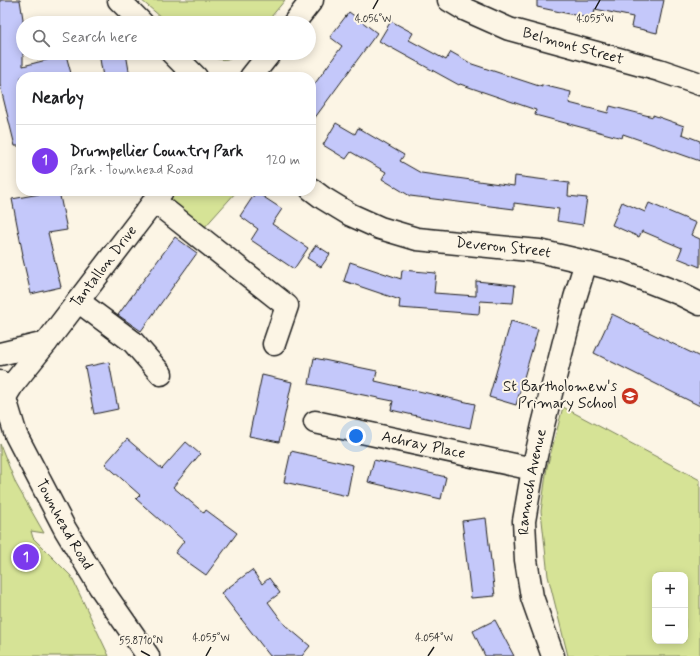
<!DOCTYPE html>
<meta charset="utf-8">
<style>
:root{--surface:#fff;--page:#f2f2f2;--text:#202124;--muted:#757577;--line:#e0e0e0;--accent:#7c3aed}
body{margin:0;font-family:Mynerve,sans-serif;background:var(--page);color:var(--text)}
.controls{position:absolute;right:12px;bottom:12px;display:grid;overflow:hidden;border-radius:8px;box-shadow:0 2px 10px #0003}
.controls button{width:36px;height:36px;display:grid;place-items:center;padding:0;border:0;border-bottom:1px solid var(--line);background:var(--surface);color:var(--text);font:20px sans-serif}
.you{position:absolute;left:356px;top:436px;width:14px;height:14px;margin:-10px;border:3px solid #fff;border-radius:50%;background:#1a73e8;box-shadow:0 0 0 6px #1a73e833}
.badge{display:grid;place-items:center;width:26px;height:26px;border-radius:50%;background:var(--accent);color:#fff;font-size:13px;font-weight:700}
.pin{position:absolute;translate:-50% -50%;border:2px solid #fff;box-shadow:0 1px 4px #0006}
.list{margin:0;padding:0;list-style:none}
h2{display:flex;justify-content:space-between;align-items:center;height:52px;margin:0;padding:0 16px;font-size:17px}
h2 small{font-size:13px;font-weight:400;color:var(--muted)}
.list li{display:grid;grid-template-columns:26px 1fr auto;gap:12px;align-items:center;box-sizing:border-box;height:72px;padding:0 16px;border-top:1px solid var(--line)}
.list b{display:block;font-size:15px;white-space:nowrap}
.list p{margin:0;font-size:13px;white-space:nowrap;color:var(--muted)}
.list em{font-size:13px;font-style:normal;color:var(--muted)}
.icon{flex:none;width:22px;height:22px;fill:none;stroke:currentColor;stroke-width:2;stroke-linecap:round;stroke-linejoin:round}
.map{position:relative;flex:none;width:700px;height:656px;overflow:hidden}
.search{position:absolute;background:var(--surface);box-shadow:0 2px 10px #0003;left:16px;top:16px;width:300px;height:44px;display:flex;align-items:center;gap:10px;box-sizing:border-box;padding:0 14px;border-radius:22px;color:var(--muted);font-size:15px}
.panel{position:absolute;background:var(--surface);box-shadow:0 2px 10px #0003;left:16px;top:72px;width:300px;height:124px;border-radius:16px}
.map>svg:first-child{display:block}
.green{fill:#d6e396;stroke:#798059;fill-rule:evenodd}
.building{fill:#c4c8fa;stroke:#1c1c1c}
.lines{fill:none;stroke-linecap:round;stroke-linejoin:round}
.minor-casing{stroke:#1c1c1c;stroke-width:25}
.minor{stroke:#fcf5e5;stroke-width:22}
.ticks{fill:none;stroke:#1c1c1c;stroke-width:1.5}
.labels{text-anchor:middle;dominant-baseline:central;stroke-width:4;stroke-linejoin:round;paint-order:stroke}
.street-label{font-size:15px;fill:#1c1c1c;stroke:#fcf5e5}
.poi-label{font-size:15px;fill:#1c1c1c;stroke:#fcf5e5;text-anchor:end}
.ticks-label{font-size:10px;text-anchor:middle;fill:#1c1c1c;stroke:#fcf5e5;stroke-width:4;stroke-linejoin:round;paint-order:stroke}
</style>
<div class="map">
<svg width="700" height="656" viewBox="0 0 700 656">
<rect width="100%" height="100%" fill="#fcf5e5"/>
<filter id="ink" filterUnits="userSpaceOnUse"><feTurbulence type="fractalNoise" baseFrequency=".025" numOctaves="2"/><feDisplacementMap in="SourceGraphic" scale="8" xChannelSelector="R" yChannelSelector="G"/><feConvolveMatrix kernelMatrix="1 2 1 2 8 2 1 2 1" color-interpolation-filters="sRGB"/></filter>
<g filter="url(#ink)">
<!-- green -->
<g class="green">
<path d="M141,0H285L266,23H168Z"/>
<path d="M203,53H242C227,62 218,61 203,53Z"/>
<path d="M173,191H237L203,229L166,201Z"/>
<path d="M563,407L700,480V656H568L548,576L541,511L547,467ZM655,575H685V641H655Z"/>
<path d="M0,444L16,484L44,533L31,531L33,538L71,576L109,656H0Z"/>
</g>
<!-- building -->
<g class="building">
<path d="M0,0H20L23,19V66L66,55L72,77H21V146H15L0,85Z"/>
<path d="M537,0H664L657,33L631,27L633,17L595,9L593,19L537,7Z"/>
<path d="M349,12L377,33L311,123V89L342,46L330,37Z"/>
<path d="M391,21L413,33L409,40L446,60L451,52L472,64L542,87V85L571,92L569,103L608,113L610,106L653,117V115L684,126L682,134L700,141V161L623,134L622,138L535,115L536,110L460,84L459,85L379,41Z"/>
<path d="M99,53H126L130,77H103Z"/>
<path d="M336,123L355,134L358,128L404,155L400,161L421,173L514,186L515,176L569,183L568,196L587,198L583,225L557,221L559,209L514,203V209L410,196L382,179L386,172L351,152L346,159L323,145Z"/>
<path d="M56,191H59L67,230L48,233L61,287L31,294L22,255H23L12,199Z"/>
<path d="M256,192L282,209L272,224L308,248L294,269L251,240L258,229L240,216Z"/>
<path d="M622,202L645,212L649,203L696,223L691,235L700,239V267L678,258L682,248L642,231L639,237L612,225Z"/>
<path d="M175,237L197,253L141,331L118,315Z"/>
<path d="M316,245L330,254L321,267L307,258Z"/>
<path d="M350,262L401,279L402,270L436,273L434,293L476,296V281L515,285L513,303L480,301L479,314L399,308L400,300L344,281Z"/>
<path d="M612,314L700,357V406L594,353Z"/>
<path d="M511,321L538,329L516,405L489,397Z"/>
<path d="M314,358L377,371L375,381L475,404L470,428L391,410L393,401L309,384Z"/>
<path d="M109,362L118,409L94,414L85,367Z"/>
<path d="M262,375L292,382L279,442L249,436Z"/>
<path d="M127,439L162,469L186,442L200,454L173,487L204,513L206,510L237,533L206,575L175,553L184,541L136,499L140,495L105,464Z"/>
<path d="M291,451L353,465L347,496L284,482Z"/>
<path d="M374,460L446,477L441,499L368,482Z"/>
<path d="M486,518L495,596L471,598L462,521Z"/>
<path d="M252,570L262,584L269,578L280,593L268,602L285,625L310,646L302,656H270L221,593Z"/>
<path d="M495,620L514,656H485L473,631Z"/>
</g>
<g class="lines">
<!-- minor casing -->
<g class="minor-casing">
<g id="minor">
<path d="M119,0L142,23"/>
<path id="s1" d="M449,0L464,9L509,29L659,70L700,84"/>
<path d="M294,23L312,0"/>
<path d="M172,53L196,77"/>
<path d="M251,77L270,53"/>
<path id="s2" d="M311,189L323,198L351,215L380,228L417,239L539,251L586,262L627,273L678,293L700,304"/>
<path d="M154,201L287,306L274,344"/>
<path d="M78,301L133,342L161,374"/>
<path id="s3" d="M0,354L46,343L162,191"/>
<path id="s4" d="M0,382L16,435L65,529L100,587L148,656"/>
<path d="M5,397L13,384L46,343"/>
<path id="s5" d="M315,422L533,469"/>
<path id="s6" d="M553,656L532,597L526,560L524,521L533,469L543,425L575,298L586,262"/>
</g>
</g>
<!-- minor -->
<use href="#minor" class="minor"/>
</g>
</g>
<!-- ticks -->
<path class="ticks" d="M373,9L378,0M595,9L600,0M141,651L150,656M206,656L211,647M428,656L434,647"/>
<!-- icons -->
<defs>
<g id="school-disc" transform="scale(0.9)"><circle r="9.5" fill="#c8321e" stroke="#fcf5e5"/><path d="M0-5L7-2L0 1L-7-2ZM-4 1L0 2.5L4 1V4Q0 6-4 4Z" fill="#fff"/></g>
</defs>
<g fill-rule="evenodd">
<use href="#school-disc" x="630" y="396"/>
</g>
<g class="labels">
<!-- street labels -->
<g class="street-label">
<text stroke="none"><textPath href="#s1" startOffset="133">Belmont Street</textPath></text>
<text stroke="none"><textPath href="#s2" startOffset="205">Deveron Street</textPath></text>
<text stroke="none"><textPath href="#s3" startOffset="143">Tantallon Drive</textPath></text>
<text stroke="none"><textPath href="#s5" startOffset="111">Achray Place</textPath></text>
<text stroke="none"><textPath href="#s6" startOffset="179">Rannoch Avenue</textPath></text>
<text stroke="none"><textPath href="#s4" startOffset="157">Townhead Road</textPath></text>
</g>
<!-- poi labels -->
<g class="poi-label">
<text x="617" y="387">St Bartholomew's<tspan x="617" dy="17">Primary School</tspan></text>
</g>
</g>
<g class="ticks-label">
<text x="373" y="22">4.056°W</text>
<text x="595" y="22">4.055°W</text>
<text x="211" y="641">4.055°W</text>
<text x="434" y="641">4.054°W</text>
<text x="141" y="644">55.8710°N</text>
</g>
</svg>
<div class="controls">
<button>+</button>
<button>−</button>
</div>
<div class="you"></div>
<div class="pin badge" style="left:26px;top:557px">1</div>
<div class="search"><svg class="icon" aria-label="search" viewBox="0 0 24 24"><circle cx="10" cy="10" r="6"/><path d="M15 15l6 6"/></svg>Search here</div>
<section class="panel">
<h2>Nearby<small></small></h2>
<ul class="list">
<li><span class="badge">1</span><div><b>Drumpellier Country Park</b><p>Park · Townhead Road</p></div><em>120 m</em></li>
</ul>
</section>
</div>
